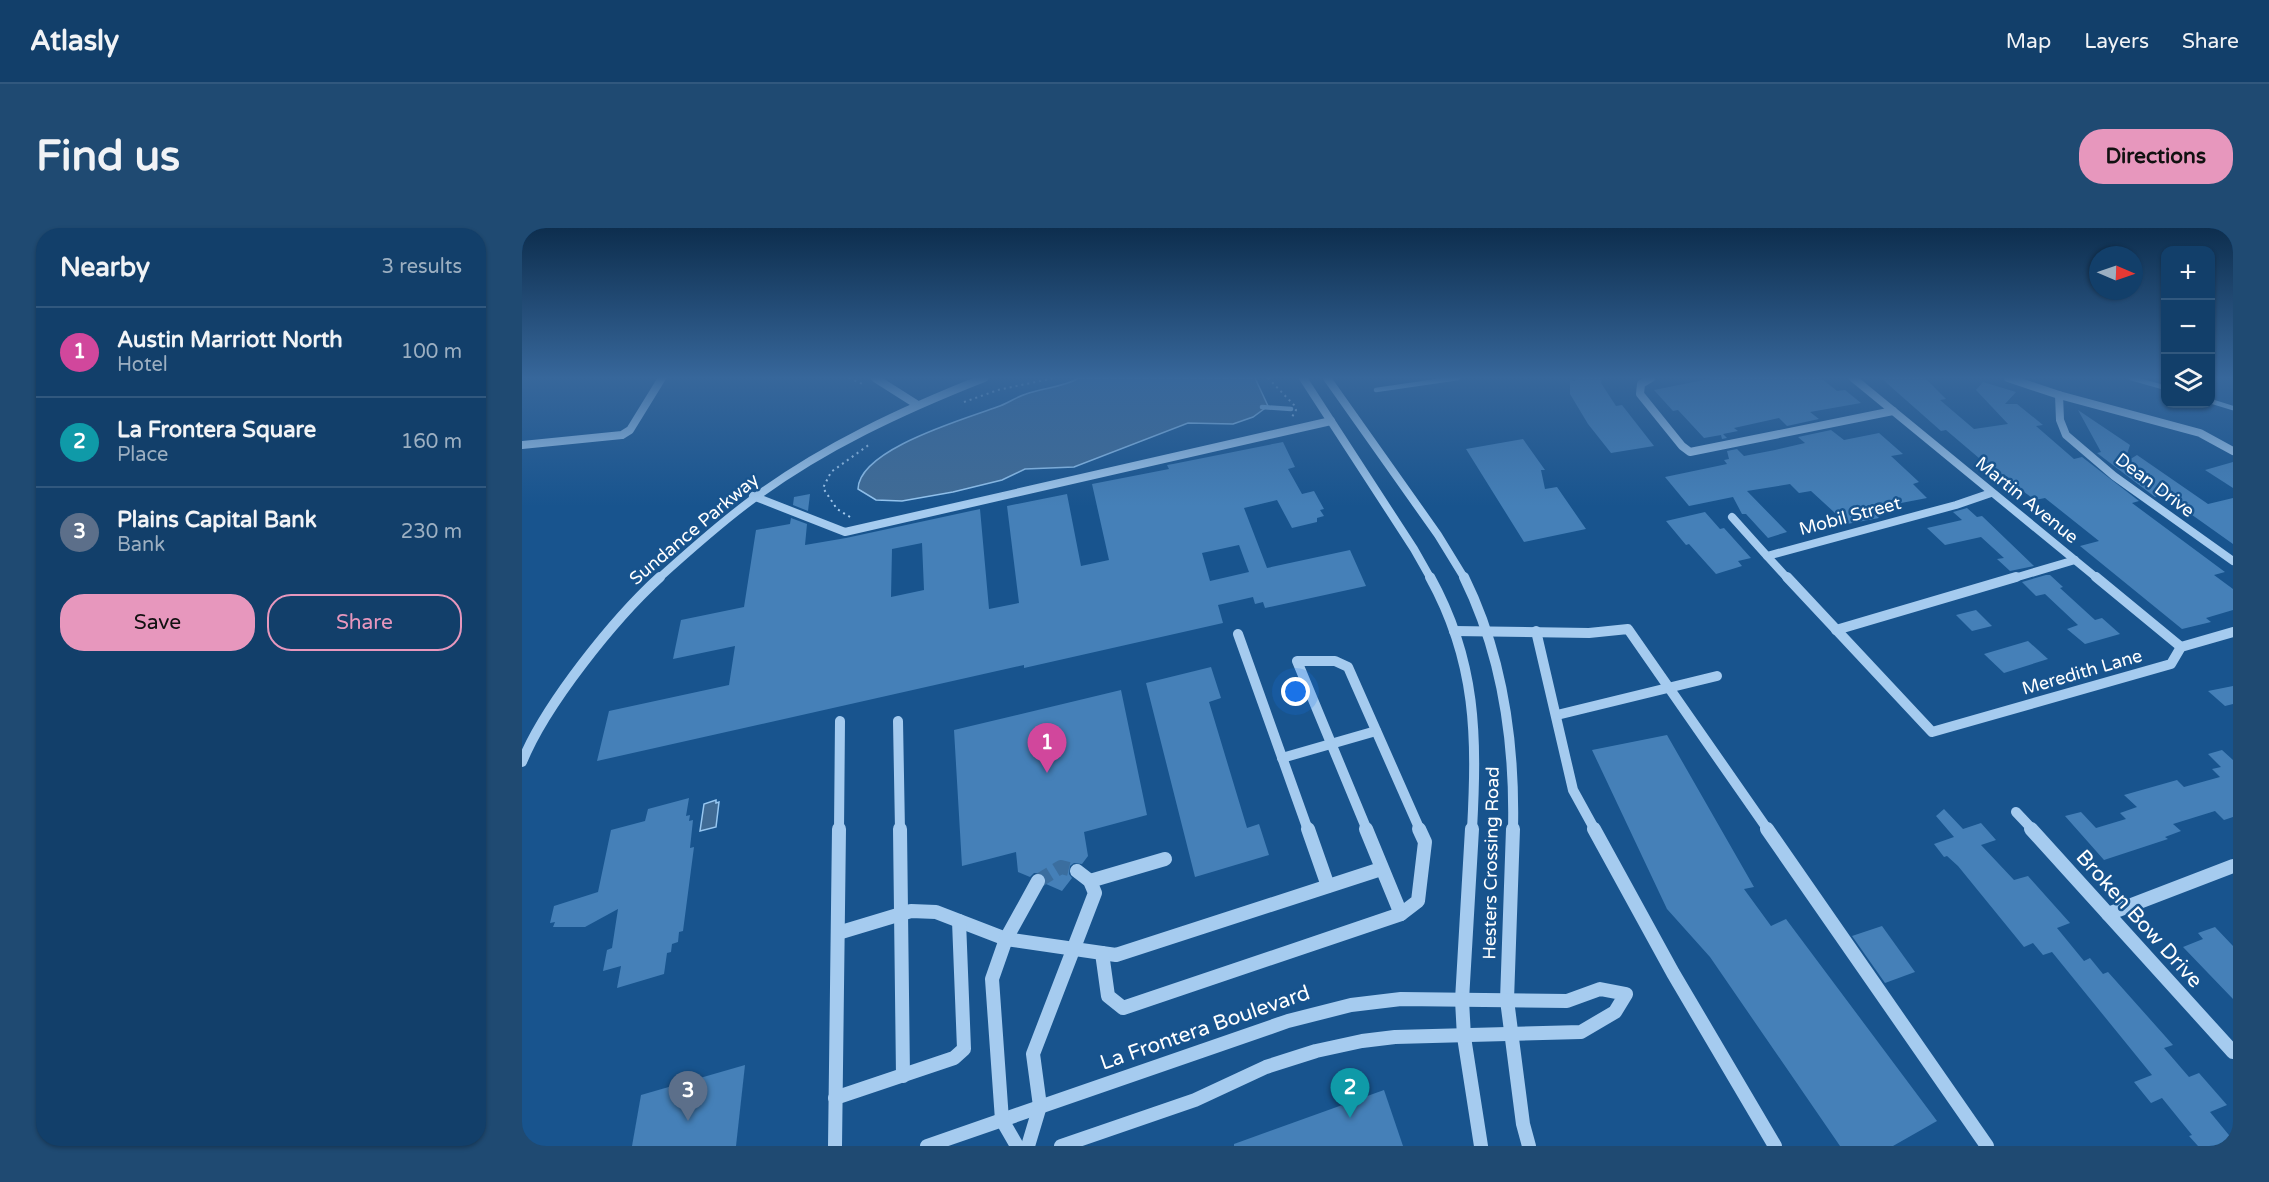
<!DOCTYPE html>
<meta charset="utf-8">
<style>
:root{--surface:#123f6a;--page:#1f4a72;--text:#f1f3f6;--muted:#9cafc1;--line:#31587e;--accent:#e797bd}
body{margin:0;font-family:"Varela Round",sans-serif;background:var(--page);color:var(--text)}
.controls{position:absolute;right:18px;top:18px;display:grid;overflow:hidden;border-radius:12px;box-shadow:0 2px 4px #0004}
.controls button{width:54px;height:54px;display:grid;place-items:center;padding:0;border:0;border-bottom:2px solid var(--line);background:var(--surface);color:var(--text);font:30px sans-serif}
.compass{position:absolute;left:1567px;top:18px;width:54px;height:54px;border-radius:50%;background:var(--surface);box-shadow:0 2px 4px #0004;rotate:92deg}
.you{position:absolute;left:774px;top:464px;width:21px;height:21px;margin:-15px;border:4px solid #fff;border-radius:50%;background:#1a73e8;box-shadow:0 0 0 9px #1a73e833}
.badge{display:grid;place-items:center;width:39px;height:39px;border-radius:50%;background:var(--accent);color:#fff;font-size:20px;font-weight:700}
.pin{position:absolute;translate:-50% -50px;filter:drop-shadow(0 2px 3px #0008)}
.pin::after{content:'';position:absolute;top:32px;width:21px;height:18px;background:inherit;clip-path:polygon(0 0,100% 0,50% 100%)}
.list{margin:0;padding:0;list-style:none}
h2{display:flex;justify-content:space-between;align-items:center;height:78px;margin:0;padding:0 24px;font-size:26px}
h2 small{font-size:20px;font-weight:400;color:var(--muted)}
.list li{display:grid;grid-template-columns:39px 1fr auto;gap:18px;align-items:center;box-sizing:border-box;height:90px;padding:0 24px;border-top:2px solid var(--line)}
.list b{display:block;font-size:22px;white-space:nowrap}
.list p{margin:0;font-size:20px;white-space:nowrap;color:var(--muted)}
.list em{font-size:20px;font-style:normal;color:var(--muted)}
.actions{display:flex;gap:12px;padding:18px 24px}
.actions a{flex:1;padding:14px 0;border:2px solid var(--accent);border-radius:24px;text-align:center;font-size:21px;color:var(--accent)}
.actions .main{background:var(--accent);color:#111}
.icon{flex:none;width:33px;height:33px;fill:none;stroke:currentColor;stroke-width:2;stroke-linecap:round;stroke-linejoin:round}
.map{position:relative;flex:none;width:1711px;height:918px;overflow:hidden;border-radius:24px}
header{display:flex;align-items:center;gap:36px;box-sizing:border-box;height:84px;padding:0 30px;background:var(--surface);border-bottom:2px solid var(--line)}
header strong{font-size:28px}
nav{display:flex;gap:33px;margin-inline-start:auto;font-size:21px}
.intro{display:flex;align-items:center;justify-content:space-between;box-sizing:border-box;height:144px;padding:0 36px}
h1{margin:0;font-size:42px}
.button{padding:15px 27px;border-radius:24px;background:var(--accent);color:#111;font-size:21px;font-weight:700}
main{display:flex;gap:36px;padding:0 36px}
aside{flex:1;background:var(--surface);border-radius:24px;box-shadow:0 2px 4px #0004}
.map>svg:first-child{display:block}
.water{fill:#406b95;stroke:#97c7f1;stroke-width:1.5}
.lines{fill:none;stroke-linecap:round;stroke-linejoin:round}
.stream{stroke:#97c7f1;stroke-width:4.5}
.building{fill:#4580b8;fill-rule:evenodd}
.minor-tunnel{stroke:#3b6e9f;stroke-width:14;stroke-dasharray:14 7;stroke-linecap:butt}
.path{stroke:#a5cbef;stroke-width:2;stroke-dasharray:2 4;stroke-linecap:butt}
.minor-far2{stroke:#a5cbef;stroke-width:8}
.minor-far1{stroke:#a5cbef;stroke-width:10}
.minor{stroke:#a5cbef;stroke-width:14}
.labels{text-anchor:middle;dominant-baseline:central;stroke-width:5;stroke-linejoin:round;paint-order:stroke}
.street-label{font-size:18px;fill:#fff;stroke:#18548e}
.near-street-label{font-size:21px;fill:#fff;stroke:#18548e}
</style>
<header>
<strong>Atlasly</strong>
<nav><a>Map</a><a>Layers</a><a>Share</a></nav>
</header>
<div class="intro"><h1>Find us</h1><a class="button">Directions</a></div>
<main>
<aside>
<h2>Nearby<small>3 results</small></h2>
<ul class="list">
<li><span class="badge" style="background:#d1479c">1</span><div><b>Austin Marriott North</b><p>Hotel</p></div><em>100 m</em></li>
<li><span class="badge" style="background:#0f9aa8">2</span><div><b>La Frontera Square</b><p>Place</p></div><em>160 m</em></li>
<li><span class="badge" style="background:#5c6f8a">3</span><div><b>Plains Capital Bank</b><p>Bank</p></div><em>230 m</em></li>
</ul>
<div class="actions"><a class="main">Save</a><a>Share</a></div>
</aside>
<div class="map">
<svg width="1711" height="918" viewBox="0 0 1711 918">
<rect width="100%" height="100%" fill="#18548e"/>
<!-- water -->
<g class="water">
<path d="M557,150H733L746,178L731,189L711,196L666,195L552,239L503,241L480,252L431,264L380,273L354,272L336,261C337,221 443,191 475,179C485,176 494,169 504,166C521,160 542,159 557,150Z"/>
<path d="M194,572V575L197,574L194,599L178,603L182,576Z"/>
</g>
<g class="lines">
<!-- stream -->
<g class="stream">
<path d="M1609,150L1644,160"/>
<path d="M854,162L936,150"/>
<path d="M1688,173L1711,180"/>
<path d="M740,179L769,181"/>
</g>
</g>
<!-- building -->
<g class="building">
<path d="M1054,150H1080L1079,155L1094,178L1100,177L1132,218L1089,225L1066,196L1048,166V152L1053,153Z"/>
<path d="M1192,150H1299L1315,163L1323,162L1339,175L1288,184L1297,191L1265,198L1257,190L1212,200L1216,203L1201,206L1205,210L1200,211L1199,207L1182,210L1156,182L1151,183L1132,162Z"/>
<path d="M1359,150H1403L1424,171L1418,172L1452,201L1486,196L1454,162L1461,154L1494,164L1483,176H1495L1521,197L1514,198L1552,231L1560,229L1617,273L1610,275L1703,344L1692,347L1711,361V382L1684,390L1689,394L1660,401L1558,318L1577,313L1523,270L1513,272L1464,236L1424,202L1419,203Z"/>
<path d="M1556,182L1608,217L1602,235L1615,227L1686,276L1711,270V316L1642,267L1633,269L1575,225L1579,224Z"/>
<path d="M1309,202L1322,212L1357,205L1381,226L1369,228L1397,254L1391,256L1405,270L1348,281L1357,290L1325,296L1289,263L1277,265L1268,256L1225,263L1265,304L1246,310L1224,286H1220L1211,269L1167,278L1143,249L1205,236L1202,232L1207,231L1205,223L1215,221L1222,228L1253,222L1283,215L1276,209Z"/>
<path d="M1001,211L1023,242H1019L1023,261L1035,259L1064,301L1002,314L944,221Z"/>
<path d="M761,214L773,239L766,241L780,266L792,263L802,281L798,282L802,288L795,290V294L770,300L755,272L722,280L745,340L828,322L844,358L743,380L741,374L733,376L731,369L696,377L701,395L502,440V437L75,533L87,483L207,457L213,418L151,431L159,392L222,379L234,302L268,296L269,290L285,296L283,317L324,310L458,281L467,381L497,375L485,278L545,266L559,338L587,332L570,256L647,241L645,237L651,236ZM400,315L402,362L369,369L370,321ZM717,317L727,344L688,353L680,325Z"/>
<path d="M1711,234V260L1683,242Z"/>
<path d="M288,266L286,283L271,277L272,269Z"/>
<path d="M1445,280L1455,289L1460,288L1512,338L1488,343L1475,331L1482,330L1459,309L1423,317L1405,300L1440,292L1431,284Z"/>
<path d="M1183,284L1198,301L1202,300L1229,330L1216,333L1220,338L1194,346L1167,316L1164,317L1144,293Z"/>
<path d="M1524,347H1528L1541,359L1538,360L1573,392L1580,390L1598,406L1563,416L1545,401L1556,397L1523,366L1514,368L1500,354Z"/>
<path d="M1454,382L1470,398L1450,403L1434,387Z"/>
<path d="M1506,413L1526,431L1482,445L1462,426Z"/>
<path d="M689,439L699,470L687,474L725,600L737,596L747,627L673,649L624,455Z"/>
<path d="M1711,458V476L1703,478L1686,463Z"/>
<path d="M599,462L625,587L562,604L566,628L560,636L552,635L548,638L547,646L550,650L540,663L524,656V649L520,645H512L508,649L496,644L494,624L440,638L432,502Z"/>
<path d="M1145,507L1232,659L1222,661L1249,698L1264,691L1415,893L1371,918H1318L1188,729L1145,681L1070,522Z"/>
<path d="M1700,522L1711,532V589L1702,592L1693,583L1651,596L1659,603L1643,609L1646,611L1582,632L1543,588L1559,584L1574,600L1604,591L1598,585L1615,579L1602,567L1655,552L1662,559L1698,549L1690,541L1699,539L1686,526Z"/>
<path d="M167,570L164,588L168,587L167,593L171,592L168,620L172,619L161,703L157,704L156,714L150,716L149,724L145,725L142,746L95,760L99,738L81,743L85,722L90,720L96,681L63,699H31L33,694L28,695L32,678L76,664L89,602L123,593L126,581Z"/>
<path d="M1422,581L1441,601L1459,595L1474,612L1459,617L1492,652L1506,648L1548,695L1535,700L1562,733L1568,730L1581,746L1586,744L1651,817L1642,820L1667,849L1677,845L1705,877L1688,884L1711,912V918H1676L1667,908L1670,907L1640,870L1629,875L1612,854L1630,847L1530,724L1521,727L1511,715L1502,719L1436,638L1425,628L1422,629L1412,616L1432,609L1414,588Z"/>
<path d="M1360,698L1393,744L1363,755L1330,708Z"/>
<path d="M1693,699L1711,718V771L1661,719L1681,711L1676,705Z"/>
<path d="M223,837L214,918H110L119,867Z"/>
<path d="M862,862L881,918H712V916Z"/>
</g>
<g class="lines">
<!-- minor-tunnel -->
<path class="minor-tunnel" d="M516,653L539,639L555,643"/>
<!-- path -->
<g class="path">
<path d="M327,150L343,157"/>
<path d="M746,150L772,177L774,182L770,189"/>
<path d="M442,174L476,162L532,150"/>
<path d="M328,289L315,281L301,260L309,244L348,216"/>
</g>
<!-- minor-far2 -->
<g class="minor-far2">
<path d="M353,150L394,176"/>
<path d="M781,150L892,321L909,351"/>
<path d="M805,150L916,307L943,351"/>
<path d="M1129,150L1119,156L1118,166L1160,218L1168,224L1371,183"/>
<path d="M1331,150L1576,351"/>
<path d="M1486,150L1537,167L1678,205L1711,223"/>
<path d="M1537,167L1538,192L1544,207L1592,248L1711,333"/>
<path d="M0,217L100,207L108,202L140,150"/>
<path d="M231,268L323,304L809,193"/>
<path d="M1210,289L1245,328L1434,277L1469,265"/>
<path d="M1245,328L1266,351"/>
<path d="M136,351C167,323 197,296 231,271C301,219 381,182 462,150"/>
<path d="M1489,351L1553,332"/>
</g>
<!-- minor-far1 -->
<g class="minor-far1">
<path d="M908,349C955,434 955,509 950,602"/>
<path d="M942,349C981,428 993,515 991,602"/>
<path d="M1265,349L1410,504L1649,436L1659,419L1711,404"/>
<path d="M1574,349L1659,419"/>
<path d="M1314,402L1494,349"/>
<path d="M932,403L1067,405L1106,401L1246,602"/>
<path d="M1014,403L1051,562L1073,602"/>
<path d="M716,406L786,602"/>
<path d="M1035,487L1195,448"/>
<path d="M376,493L378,602"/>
<path d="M760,530L854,503"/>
<path d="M0,534C23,477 92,391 138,349"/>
<path d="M1494,584L1511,602"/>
<path d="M317,602L318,493"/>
<path d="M845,602L775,433H813L826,439L898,602"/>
</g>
<!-- minor -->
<g class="minor">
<path d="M378,601L381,848"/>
<path d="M786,601L806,658"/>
<path d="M844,601L879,686L896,673L903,614L897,601"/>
<path d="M950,601L940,772L942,809L959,918"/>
<path d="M991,601L985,772L1001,896L1007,918"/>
<path d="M1072,601L1151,745L1253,918"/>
<path d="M1245,601L1465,918"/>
<path d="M1509,601L1711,824"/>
<path d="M568,653L643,631"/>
<path d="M1586,686L1711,638"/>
<path d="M316,705L389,683L414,684L484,711L594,727L859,641"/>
<path d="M580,725L586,768L601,780L879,686"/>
<path d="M313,870L432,830L442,821L437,693"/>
<path d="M313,918L317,601"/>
<path d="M405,918L766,793L829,777L879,771L1045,773L1078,761L1104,766L1093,784L1059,804L873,809L840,813L794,823L744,839L673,872L539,918"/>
<path d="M495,918L480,892L470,751L484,711L516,653"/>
<path d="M506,918L518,878L511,826L573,665L568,653L555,643"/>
</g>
</g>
<!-- sky -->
<linearGradient id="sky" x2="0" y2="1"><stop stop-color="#0d2e4e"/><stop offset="0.54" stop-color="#37679b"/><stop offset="1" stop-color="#37679b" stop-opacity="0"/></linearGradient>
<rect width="1711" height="278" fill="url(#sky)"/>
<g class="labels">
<!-- street labels -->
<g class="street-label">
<text transform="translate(1633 257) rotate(37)">Dean Drive</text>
<text transform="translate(1505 272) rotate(39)">Martin Avenue</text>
<text transform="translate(1328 288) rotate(-15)">Mobil Street</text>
<text transform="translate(172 301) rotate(-40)">Sundance Parkway</text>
<text transform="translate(1560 444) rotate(-16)">Meredith Lane</text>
<text transform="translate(969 635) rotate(-89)">Hesters Crossing Road</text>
</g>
<!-- near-street labels -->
<g class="near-street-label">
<text transform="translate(1617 691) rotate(48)">Broken Bow Drive</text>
<text transform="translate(683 800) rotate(-19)">La Frontera Boulevard</text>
</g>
</g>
</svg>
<div class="controls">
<button>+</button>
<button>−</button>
<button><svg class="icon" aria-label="layers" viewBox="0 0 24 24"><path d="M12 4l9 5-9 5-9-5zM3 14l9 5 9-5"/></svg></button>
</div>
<svg class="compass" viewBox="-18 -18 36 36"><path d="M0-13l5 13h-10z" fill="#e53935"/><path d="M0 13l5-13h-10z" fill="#9cafc1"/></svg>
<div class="you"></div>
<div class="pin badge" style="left:525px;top:545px;background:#d1479c">1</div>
<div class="pin badge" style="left:828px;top:890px;background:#0f9aa8">2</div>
<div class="pin badge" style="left:166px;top:893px;background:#5c6f8a">3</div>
</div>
</main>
